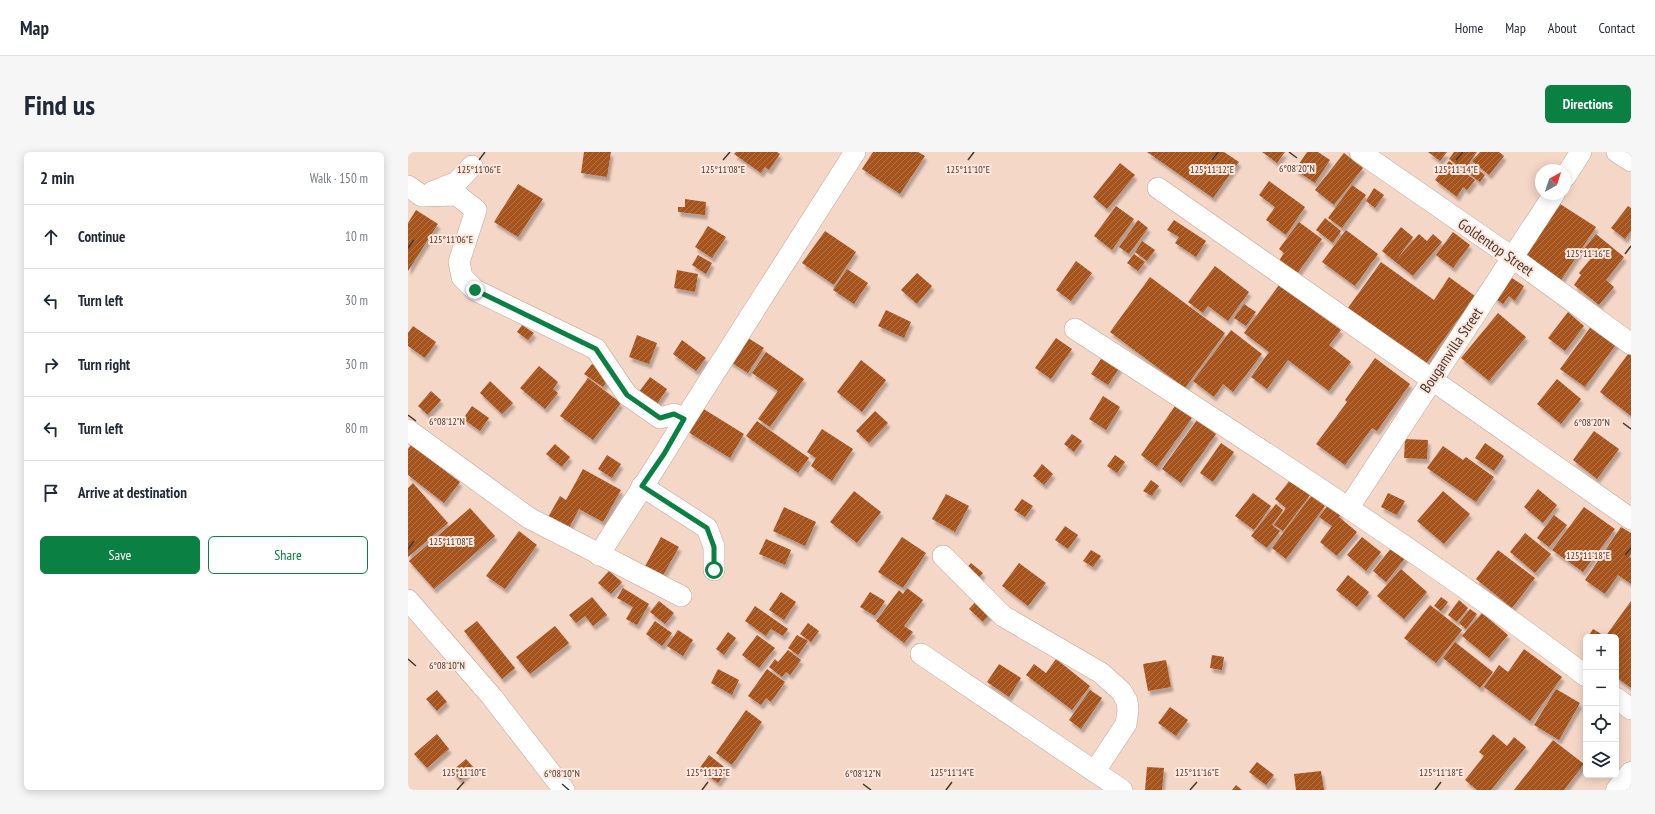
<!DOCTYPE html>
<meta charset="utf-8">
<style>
:root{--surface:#fff;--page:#f6f6f7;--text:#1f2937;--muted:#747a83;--line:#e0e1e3;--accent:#0b8043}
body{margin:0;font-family:"PT Sans Narrow",sans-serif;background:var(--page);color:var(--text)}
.controls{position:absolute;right:12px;bottom:12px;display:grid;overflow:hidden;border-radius:6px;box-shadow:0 2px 10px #0003}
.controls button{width:36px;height:36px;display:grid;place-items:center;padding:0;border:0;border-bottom:1px solid var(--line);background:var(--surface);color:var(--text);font:20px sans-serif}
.compass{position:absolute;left:1127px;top:12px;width:36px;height:36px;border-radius:50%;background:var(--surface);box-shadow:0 2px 10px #0003;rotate:39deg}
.stop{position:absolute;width:12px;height:12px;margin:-9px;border:3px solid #0b8043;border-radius:50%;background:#fff}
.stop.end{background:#0b8043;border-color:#fff;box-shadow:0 1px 4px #0008}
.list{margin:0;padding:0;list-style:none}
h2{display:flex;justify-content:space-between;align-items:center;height:52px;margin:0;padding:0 16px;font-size:17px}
h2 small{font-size:13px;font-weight:400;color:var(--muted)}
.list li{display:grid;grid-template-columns:26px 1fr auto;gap:12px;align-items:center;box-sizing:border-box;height:64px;padding:0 16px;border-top:1px solid var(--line)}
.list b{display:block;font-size:15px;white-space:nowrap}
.list em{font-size:13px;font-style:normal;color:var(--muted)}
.actions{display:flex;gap:8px;padding:12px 16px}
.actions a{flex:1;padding:9px 0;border:1px solid var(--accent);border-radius:6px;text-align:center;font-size:14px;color:var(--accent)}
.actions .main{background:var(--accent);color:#fff}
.icon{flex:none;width:22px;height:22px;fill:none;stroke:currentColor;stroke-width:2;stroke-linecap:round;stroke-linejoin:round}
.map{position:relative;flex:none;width:1223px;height:638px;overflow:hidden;border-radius:6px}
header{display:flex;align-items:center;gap:24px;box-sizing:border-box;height:56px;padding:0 20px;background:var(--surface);border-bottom:1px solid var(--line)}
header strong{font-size:19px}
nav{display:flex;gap:22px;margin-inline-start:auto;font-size:14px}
.intro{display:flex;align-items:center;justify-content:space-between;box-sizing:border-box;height:96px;padding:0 24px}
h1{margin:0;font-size:28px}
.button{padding:10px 18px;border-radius:6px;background:var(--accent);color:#fff;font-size:14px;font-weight:700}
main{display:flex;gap:24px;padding:0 24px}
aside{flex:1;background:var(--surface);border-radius:6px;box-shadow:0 2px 10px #0003}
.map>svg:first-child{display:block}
.building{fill:url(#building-hatch);filter:url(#shadow)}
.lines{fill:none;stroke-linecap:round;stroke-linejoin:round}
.minor-casing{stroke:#c1a596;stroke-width:22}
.secondary-casing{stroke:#c1a596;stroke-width:23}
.minor{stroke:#fff;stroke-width:21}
.secondary{stroke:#fff;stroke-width:22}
.route{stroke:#0b8043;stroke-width:5}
.ticks{fill:none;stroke:#433832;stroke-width:1.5}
.labels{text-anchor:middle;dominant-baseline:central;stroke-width:4;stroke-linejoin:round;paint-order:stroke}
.street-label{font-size:15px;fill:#433832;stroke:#fee6da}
.ticks-label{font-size:10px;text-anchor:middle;fill:#433832;stroke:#fee6da;stroke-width:4;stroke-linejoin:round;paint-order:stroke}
</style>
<header>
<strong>Map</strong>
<nav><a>Home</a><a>Map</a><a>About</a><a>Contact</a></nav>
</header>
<div class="intro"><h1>Find us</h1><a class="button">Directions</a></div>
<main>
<aside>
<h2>2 min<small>Walk · 150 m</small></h2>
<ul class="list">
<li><svg class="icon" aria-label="ahead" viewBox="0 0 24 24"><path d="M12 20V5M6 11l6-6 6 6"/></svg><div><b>Continue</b></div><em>10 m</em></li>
<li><svg class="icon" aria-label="left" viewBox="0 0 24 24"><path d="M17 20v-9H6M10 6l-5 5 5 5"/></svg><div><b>Turn left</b></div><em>30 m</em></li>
<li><svg class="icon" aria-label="right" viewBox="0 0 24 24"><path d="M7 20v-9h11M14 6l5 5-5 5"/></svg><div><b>Turn right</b></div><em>30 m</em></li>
<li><svg class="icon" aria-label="left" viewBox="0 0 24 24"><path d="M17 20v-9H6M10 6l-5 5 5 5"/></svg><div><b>Turn left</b></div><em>80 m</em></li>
<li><svg class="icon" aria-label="arrive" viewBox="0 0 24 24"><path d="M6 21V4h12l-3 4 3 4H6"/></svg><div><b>Arrive at destination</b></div></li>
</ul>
<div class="actions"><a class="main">Save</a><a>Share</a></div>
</aside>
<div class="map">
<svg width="1223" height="638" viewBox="0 0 1223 638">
<defs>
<pattern id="building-hatch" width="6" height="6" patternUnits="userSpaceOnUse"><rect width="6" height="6" fill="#a6531f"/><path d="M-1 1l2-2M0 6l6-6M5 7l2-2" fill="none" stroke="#b07550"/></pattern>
<filter id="shadow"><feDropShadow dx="2.5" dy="4.5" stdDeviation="1" flood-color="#0004"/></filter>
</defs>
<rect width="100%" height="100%" fill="#f5d7c8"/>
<!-- building -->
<g class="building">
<path d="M176,0H203L199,25L173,21Z"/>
<path d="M328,0H369L372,2L361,18L357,15L353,21L326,2Z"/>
<path d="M465,0H510L517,4L492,42L454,17Z"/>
<path d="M739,0H816L831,10L805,46Z"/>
<path d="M854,0H877L869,11Z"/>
<path d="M899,0H910L922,8L907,31L887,18Z"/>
<path d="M1020,0H1039L1032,9Z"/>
<path d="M1046,0H1069L1061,11L1077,23L1072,30L1041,7Z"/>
<path d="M1072,0H1091L1096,4L1081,23L1064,9Z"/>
<path d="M936,1L955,16L926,53L907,38Z"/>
<path d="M1041,9L1067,28L1059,38L1055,35L1049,45L1027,28Z"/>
<path d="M712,11L727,23L699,57L685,45Z"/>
<path d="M861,29L897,55L878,83L858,68L867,55L851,43Z"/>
<path d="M110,32L135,47L110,85L86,70Z"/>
<path d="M944,33L958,43L934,76L920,66Z"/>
<path d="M966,36L976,43L967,56L958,49Z"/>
<path d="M277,47L298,50L297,63L270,60V55H277Z"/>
<path d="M1149,50L1188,75L1153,128L1115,104Z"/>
<path d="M708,54L726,67L704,98L686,84Z"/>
<path d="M1220,54L1223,56V79L1217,87L1203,76Z"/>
<path d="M8,58L30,72L0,119V71Z"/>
<path d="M917,66L933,79L925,91L908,78Z"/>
<path d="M730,68L740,76L721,102L711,95Z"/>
<path d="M766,68L798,89L788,105L767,91L771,85L759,78Z"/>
<path d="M891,70L914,87L889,122L871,109L876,101L871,97Z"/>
<path d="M300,74L318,85L304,106L287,95Z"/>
<path d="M993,75L1005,85L989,107L1011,82L1019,89L1025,82L1034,90L1005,124L974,99Z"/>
<path d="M938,78L970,102L947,134L914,110Z"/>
<path d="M417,79L448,100L426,133L394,111Z"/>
<path d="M1045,80L1062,93L1045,116L1028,103Z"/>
<path d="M1188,82L1216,105L1198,128L1206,135L1191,153L1166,133L1173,123L1171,121L1184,105L1175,98Z"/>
<path d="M734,89L747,98L739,109L727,100Z"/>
<path d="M726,102L737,110L730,119L719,111Z"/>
<path d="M290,103L304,111L298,122L284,113Z"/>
<path d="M668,109L684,121L663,149L648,138Z"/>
<path d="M973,110L1026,148L1041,125L1067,144L1015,216L937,160Z"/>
<path d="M807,114L841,140L820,169L800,154L795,161L780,150Z"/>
<path d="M439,117L460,131L446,152L425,138Z"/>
<path d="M269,118L290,122L287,140L266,136Z"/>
<path d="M509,121L524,134L509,152L493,138Z"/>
<path d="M1101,124L1116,134L1107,149L1101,144L1095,152L1086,146Z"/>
<path d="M742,125L817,181L777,236L702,180Z"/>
<path d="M871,133L933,178L921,193L943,210L921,239L880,208L859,237L843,225L861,200L836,181Z"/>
<path d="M836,152L848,160L838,174L826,166Z"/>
<path d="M478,158L503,170L496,186L470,174Z"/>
<path d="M1160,160L1176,174L1157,199L1140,186Z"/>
<path d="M1090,161L1118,185L1081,229L1053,206Z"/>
<path d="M114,173L126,181L120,188L109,180Z"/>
<path d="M1184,173L1209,191L1177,235L1152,217Z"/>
<path d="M5,174L28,190L17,206L0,194V181Z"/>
<path d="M823,178L854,202L825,240L815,232L806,245L785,229Z"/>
<path d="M229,183L249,191L241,212L221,205Z"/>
<path d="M337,184L356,196L340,221L321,209Z"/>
<path d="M648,186L664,197L643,227L627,216Z"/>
<path d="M274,188L298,206L288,219L265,202Z"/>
<path d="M1223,198V264L1192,240Z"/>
<path d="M358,200L396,227L362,275L350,267L370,239L344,221Z"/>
<path d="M695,204L712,215L700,233L683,222Z"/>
<path d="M967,206L1002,232L969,279L964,276L937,313L908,292L939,250L937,248Z"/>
<path d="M453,208L478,228L454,260L429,240Z"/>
<path d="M184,212L202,225L195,235L176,222Z"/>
<path d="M131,214L150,230L145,237L150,241L137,257L112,236Z"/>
<path d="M242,225L259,237L249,252L231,240Z"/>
<path d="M180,226L213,251L185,288L152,264Z"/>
<path d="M1149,227L1173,247L1153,272L1129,252Z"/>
<path d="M82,229L105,251L94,262L72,241Z"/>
<path d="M23,239L33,248L20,263L10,254Z"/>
<path d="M695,244L712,255L698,278L681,267Z"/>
<path d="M64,254L81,266L72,279L55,267Z"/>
<path d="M767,254L784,266L749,315L733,303Z"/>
<path d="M294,256L336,282L322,306L280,280Z"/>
<path d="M467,259L480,271L461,291L448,279Z"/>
<path d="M789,268L808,282L773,331L754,317Z"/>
<path d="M349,269L401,306L390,321L338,284Z"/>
<path d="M414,277L445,297L424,329L403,314L408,306L399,300Z"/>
<path d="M1186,279L1211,297L1189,327L1165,308Z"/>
<path d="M664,282L674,289L666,300L656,292Z"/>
<path d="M997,287L1020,288L1019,307L996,306Z"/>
<path d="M813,291L826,300L805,330L792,321Z"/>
<path d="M1077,291L1096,304L1086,319L1067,306Z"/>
<path d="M147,292L162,305L154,315L138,302Z"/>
<path d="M3,293L52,330L36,351L0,323V297Z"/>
<path d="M1035,294L1055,308L1058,305L1086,325L1068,350L1019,316Z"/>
<path d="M199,303L213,312L204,326L190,317Z"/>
<path d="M707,303L717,310L709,321L699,314Z"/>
<path d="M634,312L645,322L636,333L625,324Z"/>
<path d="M175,317L213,338L195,370L171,357L160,378L139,367L152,344L158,348Z"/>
<path d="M743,328L751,334L744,344L735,339Z"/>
<path d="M882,328L902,343L875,379L866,373L878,356L867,347Z"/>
<path d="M5,331L40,371L0,405V336Z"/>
<path d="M1130,337L1149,353L1135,371L1116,355Z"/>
<path d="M446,339L473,360L449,391L422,370Z"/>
<path d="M1035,339L1062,362L1036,392L1009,369Z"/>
<path d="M845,341L863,354L846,378L827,364Z"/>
<path d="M980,341L997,349L989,363L973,355Z"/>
<path d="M538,342L561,354L547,380L524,367Z"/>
<path d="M903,344L917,354L878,407L864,396Z"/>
<path d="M614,347L625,354L617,365L606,358Z"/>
<path d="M868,352L875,358L864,373L872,379L859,396L843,384Z"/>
<path d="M920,353L933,362L931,365L949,380L929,404L912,390L924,374L911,365Z"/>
<path d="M376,355L408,370L397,394L365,379Z"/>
<path d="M1176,355L1207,377L1175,420L1144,398Z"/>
<path d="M62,356L87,384L26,437L1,409Z"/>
<path d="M1146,363L1159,373L1141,395L1129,386Z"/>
<path d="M657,374L670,383L660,397L647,388Z"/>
<path d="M1213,375L1223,381V402L1221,405L1223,406V432L1210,423L1197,442L1177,428Z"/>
<path d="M111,379L129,393L97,437L78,424Z"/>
<path d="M1117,381L1143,402L1127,421L1102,400Z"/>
<path d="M253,385L271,395L253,427L235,418Z"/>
<path d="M494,385L518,401L495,436L470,420Z"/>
<path d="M954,385L973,400L958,419L939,403Z"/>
<path d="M358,387L383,398L377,413L351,402Z"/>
<path d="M984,395L998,405L978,430L965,419Z"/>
<path d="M683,398L693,404L685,415L675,409Z"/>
<path d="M1090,398L1127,426L1104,456L1068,427Z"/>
<path d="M563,411L575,421L569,429L556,419Z"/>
<path d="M611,411L638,431L620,454L594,434Z"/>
<path d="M993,417L1019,440L996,467L969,444Z"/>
<path d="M201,419L214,430L203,442L190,431Z"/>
<path d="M940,423L961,440L949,455L928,438Z"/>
<path d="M215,436L241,452L229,473L218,467L225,455L209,446Z"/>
<path d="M499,436L515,448L496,474L505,480L496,491L468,469L491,438L495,442Z"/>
<path d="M373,440L388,450L376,468L361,458Z"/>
<path d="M462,440L477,449L467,464L452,455Z"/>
<path d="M184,445L199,463L185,474L177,464L168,471L161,463Z"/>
<path d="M1033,445L1040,450L1033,459L1026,454Z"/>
<path d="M570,447L584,460L575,470L561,457Z"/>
<path d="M1051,448L1060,456L1049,470L1040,463Z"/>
<path d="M251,449L266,461L257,472L242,460Z"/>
<path d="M1223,449V536L1208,525V485H1197Z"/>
<path d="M1022,453L1054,478L1028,511L996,486Z"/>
<path d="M347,454L380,477L375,484L363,477L358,484L337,469Z"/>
<path d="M1062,457L1069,462L1058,477L1051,471Z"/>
<path d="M1074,461L1100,483L1081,506L1054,484Z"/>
<path d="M69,469L107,516L94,527L56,479Z"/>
<path d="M247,469L264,481L254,494L238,482Z"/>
<path d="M400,471L411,479L403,490L392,482Z"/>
<path d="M147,474L161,491L122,522L108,505Z"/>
<path d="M1185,477L1195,483L1193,485H1180Z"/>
<path d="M270,478L285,488L275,504L259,494Z"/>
<path d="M320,480L328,486L316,503L308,497Z"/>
<path d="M349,483L367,496L351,516L334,503Z"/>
<path d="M389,483L400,489L390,503L380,496Z"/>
<path d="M1047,490L1085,520L1072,536L1035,506Z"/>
<path d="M1116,497L1154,525L1122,569L1076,535L1091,513L1100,520Z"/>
<path d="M380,498L393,508L382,523L378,520L374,525L361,515L367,507L370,510Z"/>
<path d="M804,503L816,505L814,518L802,516Z"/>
<path d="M648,507L682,534L664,558L618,523L626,512L638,521Z"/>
<path d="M758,508L763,535L740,539L735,512Z"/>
<path d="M591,512L613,526L601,545L579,530Z"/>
<path d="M310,517L331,528L324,543L303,531Z"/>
<path d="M359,517L377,530L363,550L358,546L353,553L340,544Z"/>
<path d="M1148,537L1172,551L1151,588L1126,573Z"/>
<path d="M29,538L39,550L29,559L18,547Z"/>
<path d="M682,538L694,546L673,577L661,568Z"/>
<path d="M762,555L780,568L768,584L750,571Z"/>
<path d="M338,558L354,570L324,613L308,601Z"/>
<path d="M29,582L41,597L19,616L6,602Z"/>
<path d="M1085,582L1099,594L1106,585L1118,595L1083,638H1069L1057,628L1076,604L1071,600Z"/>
<path d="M1145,588L1176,612L1156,638H1106Z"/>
<path d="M301,603L320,618L310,631L291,617Z"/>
<path d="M58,607L66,616L52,628L44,619Z"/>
<path d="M849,610L866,623L858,633L841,620Z"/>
<path d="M739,615L756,616L754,638H737Z"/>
<path d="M913,619L916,638H888L886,622Z"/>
<path d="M828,633L834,638H824Z"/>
</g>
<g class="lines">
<!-- minor casing -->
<g class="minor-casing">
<g id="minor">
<path d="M952,0L1105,106L1223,192"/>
<path d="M1209,0L1223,9"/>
<path d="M1157,25L1173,0"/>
<path d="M0,34L14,44L49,43L68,58L51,110L54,125L67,138L188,197L219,243L252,266L266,262L277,267C250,313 219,358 191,403"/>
<path d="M750,36L1223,367"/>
<path d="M24,40L49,30L64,14"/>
<path d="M667,177C840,289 1013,400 1178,524"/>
<path d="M277,267L447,0"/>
<path d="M0,278L121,366L273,444"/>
<path d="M234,334L299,376L306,395V418"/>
<path d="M941,355L1146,42"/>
<path d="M535,404L595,464L693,521L713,539L719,549L720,558L718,572L687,619"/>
<path d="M0,448L84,545L156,638"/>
<path d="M513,502L714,638"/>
<path d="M1208,546L1223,557"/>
</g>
</g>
<!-- secondary casing -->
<g class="secondary-casing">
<path id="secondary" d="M1209,638L1223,621"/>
</g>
<!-- minor -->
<use href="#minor" class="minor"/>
<!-- secondary -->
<use href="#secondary" class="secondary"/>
</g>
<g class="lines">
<!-- route -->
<path class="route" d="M67,138L188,197L219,243L252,266L266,262L276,267L256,302L234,334L299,376L306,395V418"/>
</g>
<!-- ticks -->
<path class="ticks" d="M881,0L889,6M71,8L77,0M315,8L322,0M560,8L566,0M804,8L810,0M1048,8L1055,0M0,96L6,88M1217,102L1223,94M0,263L8,269M1215,271L1223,277M0,397L6,389M1217,403L1223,396M0,507L8,514M154,632L161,638M455,632L463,638M49,638L56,630M294,638L300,630M538,638L544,630M782,638L789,630M1027,638L1033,630"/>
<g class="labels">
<!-- street labels -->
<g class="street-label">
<text transform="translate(1088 95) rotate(35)">Goldentop Street</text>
<text transform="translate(1043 198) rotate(-56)">Bougamvilla Street</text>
</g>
</g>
<g class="ticks-label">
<text x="889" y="20">6°08'20"N</text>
<text x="71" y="21">125°11'06"E</text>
<text x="315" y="21">125°11'08"E</text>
<text x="560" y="21">125°11'10"E</text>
<text x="804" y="21">125°11'12"E</text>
<text x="1048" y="21">125°11'14"E</text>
<text x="43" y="91">125°11'06"E</text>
<text x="1180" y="105">125°11'16"E</text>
<text x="39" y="273">6°08'12"N</text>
<text x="1184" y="274">6°08'20"N</text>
<text x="43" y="393">125°11'08"E</text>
<text x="1180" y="407">125°11'18"E</text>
<text x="39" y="517">6°08'10"N</text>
<text x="56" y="624">125°11'10"E</text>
<text x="300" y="624">125°11'12"E</text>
<text x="544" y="624">125°11'14"E</text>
<text x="789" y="624">125°11'16"E</text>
<text x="1033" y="624">125°11'18"E</text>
<text x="154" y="625">6°08'10"N</text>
<text x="455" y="625">6°08'12"N</text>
</g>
</svg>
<div class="controls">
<button>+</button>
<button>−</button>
<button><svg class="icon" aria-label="locate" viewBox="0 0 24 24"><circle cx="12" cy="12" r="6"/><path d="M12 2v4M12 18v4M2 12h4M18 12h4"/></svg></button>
<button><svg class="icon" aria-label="layers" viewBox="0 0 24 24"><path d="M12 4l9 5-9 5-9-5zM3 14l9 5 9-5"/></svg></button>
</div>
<svg class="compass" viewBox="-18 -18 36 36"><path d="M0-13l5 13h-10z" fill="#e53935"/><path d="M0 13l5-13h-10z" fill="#747a83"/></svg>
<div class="stop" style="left:306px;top:418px"></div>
<div class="stop end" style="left:67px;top:138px"></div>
</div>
</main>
